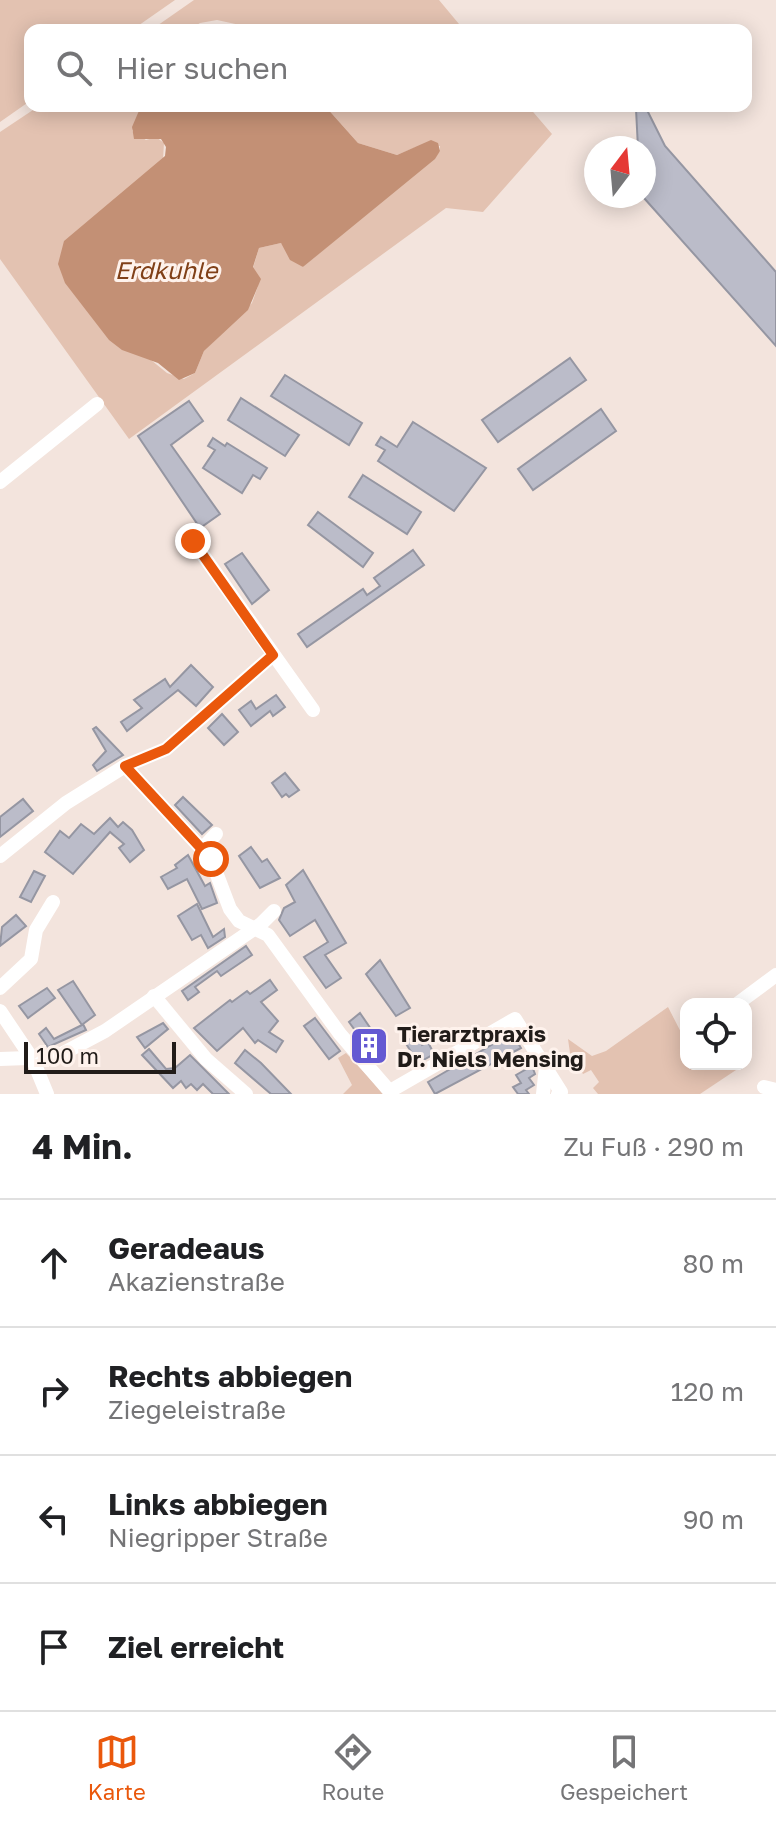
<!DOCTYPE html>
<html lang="de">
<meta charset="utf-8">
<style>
:root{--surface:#fff;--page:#f2f2f2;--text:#202124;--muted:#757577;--line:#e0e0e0;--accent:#ea580c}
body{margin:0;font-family:"Golos Text",sans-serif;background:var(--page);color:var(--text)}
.controls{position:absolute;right:24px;bottom:24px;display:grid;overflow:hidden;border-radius:16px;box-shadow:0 4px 20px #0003}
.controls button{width:72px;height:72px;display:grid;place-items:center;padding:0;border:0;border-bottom:2px solid var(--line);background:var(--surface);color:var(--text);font:40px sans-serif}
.compass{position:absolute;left:584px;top:136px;width:72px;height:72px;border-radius:50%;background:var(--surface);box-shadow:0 4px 20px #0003;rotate:16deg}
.scale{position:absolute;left:24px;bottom:20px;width:152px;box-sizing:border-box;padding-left:8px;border:4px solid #211c19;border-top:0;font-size:22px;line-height:28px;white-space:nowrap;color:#211c19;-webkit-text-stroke:6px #fef2ec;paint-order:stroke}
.stop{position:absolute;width:24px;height:24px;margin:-18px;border:6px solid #ea580c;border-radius:50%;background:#fff}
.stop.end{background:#ea580c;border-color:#fff;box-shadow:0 2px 8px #0008}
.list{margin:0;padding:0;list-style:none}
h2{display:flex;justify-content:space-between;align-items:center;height:104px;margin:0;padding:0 32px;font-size:34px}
h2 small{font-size:26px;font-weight:400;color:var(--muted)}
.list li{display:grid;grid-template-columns:52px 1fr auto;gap:24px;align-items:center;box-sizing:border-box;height:128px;padding:0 32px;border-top:2px solid var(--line)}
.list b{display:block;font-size:30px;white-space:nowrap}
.list p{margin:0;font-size:26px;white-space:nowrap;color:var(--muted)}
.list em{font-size:26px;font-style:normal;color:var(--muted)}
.icon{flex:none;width:44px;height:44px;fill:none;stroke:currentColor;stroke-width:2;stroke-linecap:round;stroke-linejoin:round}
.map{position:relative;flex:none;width:776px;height:1094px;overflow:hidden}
.search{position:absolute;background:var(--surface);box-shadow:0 4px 20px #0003;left:24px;right:24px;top:24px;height:88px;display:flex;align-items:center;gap:20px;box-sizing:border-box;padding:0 28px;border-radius:16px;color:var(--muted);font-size:30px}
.sheet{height:616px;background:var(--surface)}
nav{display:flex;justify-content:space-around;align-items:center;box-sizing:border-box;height:112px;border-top:2px solid var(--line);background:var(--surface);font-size:22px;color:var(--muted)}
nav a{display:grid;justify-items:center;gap:4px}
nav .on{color:var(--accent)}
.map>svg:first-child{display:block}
.green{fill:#e3c2b1}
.water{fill:#c39075}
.building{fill:#bbbcc9;stroke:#9596a2;stroke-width:2}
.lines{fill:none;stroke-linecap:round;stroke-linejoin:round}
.minor{stroke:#fff;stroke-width:14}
.route{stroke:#ea580c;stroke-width:10}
.labels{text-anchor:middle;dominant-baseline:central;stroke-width:6;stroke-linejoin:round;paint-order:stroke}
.poi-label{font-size:22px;font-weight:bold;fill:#211c19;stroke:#fef2ec;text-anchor:start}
.water-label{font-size:24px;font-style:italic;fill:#804018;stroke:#fef2ec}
</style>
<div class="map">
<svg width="776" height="1094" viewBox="0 0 776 1094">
<rect width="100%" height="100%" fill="#f3e4dd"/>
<!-- green -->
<g class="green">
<path d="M0,0H175L132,30H30V101L0,122Z"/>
<path d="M194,0H439L464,30H263L217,20L200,23L189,30H151Z"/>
<path d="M39,106H141L132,131L146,140L156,137L164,143L151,360L167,373L184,379L195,373L204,351L252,303L258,286L253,268L259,248L281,243L303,267L440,151V146L416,147L397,155L358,143L325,106H528L552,134L483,212L446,208L129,439L0,259V132Z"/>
<path d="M668,1007L686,1042V1064H745L700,1094H598L593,1088L599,1082L591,1070L583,1074L570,1053L568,1039L592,1056L606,1051Z"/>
<path d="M346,1053L384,1094H343L352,1085L338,1058Z"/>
</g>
<!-- water -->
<path class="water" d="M141,106H325L358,143L397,155L431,140L438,143L440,151L435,159L303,267L290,260L281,243L259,248L253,267L261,279L248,310L204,351L195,373L179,380L158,363L122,350L109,340L65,283L58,264L64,241L165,156L166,147L161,139H134L132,127Z"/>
<!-- building -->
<g class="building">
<path d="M646,108L665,146L776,272V346L644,198V148H638L636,109Z"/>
<path d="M570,358L586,380L498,442L482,420Z"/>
<path d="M285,375L362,423L349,445L271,396Z"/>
<path d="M241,398L299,435L285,456L228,420Z"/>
<path d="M189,401L203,421L171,445L220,514L200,528L138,436Z"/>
<path d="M601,409L616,431L533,490L518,469Z"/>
<path d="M413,422L486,468L454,511L378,461L385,450L376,445L381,437L397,447Z"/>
<path d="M213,438L225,446L227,443L267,468L260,479L253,475L242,493L203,468L215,450L208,446Z"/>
<path d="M363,475L421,512L407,534L349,497Z"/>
<path d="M318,512L373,553L363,567L308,525Z"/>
<path d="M413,550L424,565L307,647L298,634L363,589L367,595L380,586L374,578Z"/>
<path d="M242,553L269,590L252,604L225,564Z"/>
<path d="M191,665L213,687L196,706L178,690L127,731L121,722L142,708L134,700L165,679L170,687Z"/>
<path d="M276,695L285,707L273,716L270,711L251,726L239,710L251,701L256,709Z"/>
<path d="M222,714L238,732L224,745L208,728Z"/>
<path d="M96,727L123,755L97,771L93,765L106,751L93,729Z"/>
<path d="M285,773L299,790L289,797L286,794L282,797L272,783Z"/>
<path d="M183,797L212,825L202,834L175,805Z"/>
<path d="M23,799L33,811L0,837V817Z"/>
<path d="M110,818L118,827L123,822L132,830L144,850L130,862L119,848L124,844L110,832L73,874L45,852L60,831L69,838L81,824L94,834Z"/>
<path d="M251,847L262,862L267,859L280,878L260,888L239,856Z"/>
<path d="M188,855L205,886L210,883L217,903L202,909L187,879L168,889L161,877L177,868L175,865Z"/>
<path d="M303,870L346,943L325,955L341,978L326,988L304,957L328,942L315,920L290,936L279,920L284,908L295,902L286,885Z"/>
<path d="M34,871L45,876L31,902L20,897Z"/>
<path d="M197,904L213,937L224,929L225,937L208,948L201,935L192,940L178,916Z"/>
<path d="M16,915L26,926L0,946L2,927Z"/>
<path d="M246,946L252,955L221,976L217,971L195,987L199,992L188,1000L182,991Z"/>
<path d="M380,960L410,1008L396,1016L366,974Z"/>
<path d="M270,980L277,990L261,1002L278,1021L269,1032L283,1041L276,1052L258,1040L255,1043L243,1028L217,1051L194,1028L230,1000L232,1002L247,991L250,994Z"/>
<path d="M73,981L95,1015L83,1024L86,1030L48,1047L39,1034L46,1028L54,1039L82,1025L58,990Z"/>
<path d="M47,988L55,998L28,1018L19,1006Z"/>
<path d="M360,1013L373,1032L362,1040L349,1022Z"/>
<path d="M315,1018L340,1051L329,1059L304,1026Z"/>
<path d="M163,1023L168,1029L145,1048L137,1037Z"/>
<path d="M512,1033L521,1048L435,1094L428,1082Z"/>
<path d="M417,1035L422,1045L428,1042L434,1054L418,1063L405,1042Z"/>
<path d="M149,1049L166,1069L175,1068L190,1055L229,1094H213L203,1084L197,1090L191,1084L186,1088L181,1081L173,1088L142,1055Z"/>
<path d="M245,1050L261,1063L291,1094H271L235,1063Z"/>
<path d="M532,1066L535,1074L529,1078L534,1085L526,1090L529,1094H518L513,1087L521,1083L516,1075Z"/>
</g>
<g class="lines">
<!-- minor -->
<g class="minor">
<path d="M0,482L97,404"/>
<path d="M193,541L313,710"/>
<path d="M125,766L211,859L230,909L239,921L268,935L340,1034L392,1094"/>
<path d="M203,848L216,834"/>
<path d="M0,856L66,803L125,766L166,749L273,655"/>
<path d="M0,988L31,959L36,930L53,902"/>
<path d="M154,996L206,1059L246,1094"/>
<path d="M737,1004L776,975"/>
<path d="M0,1011L33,1060L47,1094"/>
<path d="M0,1059L56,1057L105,1031L261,924L274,911"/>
<path d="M764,1087L776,1090"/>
<path d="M390,1091L515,1019L561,1092L558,1094"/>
<path d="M543,1094L546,1067"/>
</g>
</g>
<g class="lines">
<!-- route -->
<path class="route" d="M193,541L273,655L166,749L125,766L211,859"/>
</g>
<!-- icons -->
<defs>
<g id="building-square" transform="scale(2)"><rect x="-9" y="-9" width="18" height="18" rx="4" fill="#6459d2" stroke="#fef2ec"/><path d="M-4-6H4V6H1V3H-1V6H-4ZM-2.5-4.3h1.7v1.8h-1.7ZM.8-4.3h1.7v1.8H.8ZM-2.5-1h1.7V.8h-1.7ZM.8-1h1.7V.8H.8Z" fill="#fff"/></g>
</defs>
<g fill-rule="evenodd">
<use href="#building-square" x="369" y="1046"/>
</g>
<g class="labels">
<!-- poi labels -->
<g class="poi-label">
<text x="397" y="1033">Tierarztpraxis<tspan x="397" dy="25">Dr. Niels Mensing</tspan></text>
</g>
<!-- water labels -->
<g class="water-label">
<text x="166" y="269">Erdkuhle</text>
</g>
</g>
</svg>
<div class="controls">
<button><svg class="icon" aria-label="locate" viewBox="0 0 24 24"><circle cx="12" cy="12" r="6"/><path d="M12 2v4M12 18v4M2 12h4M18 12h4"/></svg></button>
</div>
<svg class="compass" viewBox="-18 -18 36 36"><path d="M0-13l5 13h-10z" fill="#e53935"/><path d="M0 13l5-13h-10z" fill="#757577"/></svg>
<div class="scale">100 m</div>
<div class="stop" style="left:211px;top:859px"></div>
<div class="stop end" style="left:193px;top:541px"></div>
<div class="search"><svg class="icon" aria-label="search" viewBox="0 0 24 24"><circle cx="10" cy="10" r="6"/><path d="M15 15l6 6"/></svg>Hier suchen</div>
</div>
<section class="sheet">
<h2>4 Min.<small>Zu Fuß · 290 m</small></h2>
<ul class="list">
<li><svg class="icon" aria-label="ahead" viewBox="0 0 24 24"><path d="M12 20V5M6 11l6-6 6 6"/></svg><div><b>Geradeaus</b><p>Akazienstraße</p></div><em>80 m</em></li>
<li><svg class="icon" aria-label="right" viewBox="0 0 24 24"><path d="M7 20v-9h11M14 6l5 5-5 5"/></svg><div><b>Rechts abbiegen</b><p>Ziegeleistraße</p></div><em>120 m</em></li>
<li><svg class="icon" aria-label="left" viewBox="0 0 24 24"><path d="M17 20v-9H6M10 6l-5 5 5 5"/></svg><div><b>Links abbiegen</b><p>Niegripper Straße</p></div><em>90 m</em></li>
<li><svg class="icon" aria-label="arrive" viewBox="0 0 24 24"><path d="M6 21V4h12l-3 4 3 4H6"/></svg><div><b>Ziel erreicht</b></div></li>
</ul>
</section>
<nav>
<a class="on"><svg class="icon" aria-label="map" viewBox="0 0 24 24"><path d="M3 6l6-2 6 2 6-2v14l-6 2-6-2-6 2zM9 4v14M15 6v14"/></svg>Karte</a>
<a><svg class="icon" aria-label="directions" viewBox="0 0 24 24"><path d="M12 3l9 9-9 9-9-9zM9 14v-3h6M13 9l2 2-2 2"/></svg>Route</a>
<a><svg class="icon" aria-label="saved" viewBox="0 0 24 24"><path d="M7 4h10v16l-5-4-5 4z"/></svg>Gespeichert</a>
</nav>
